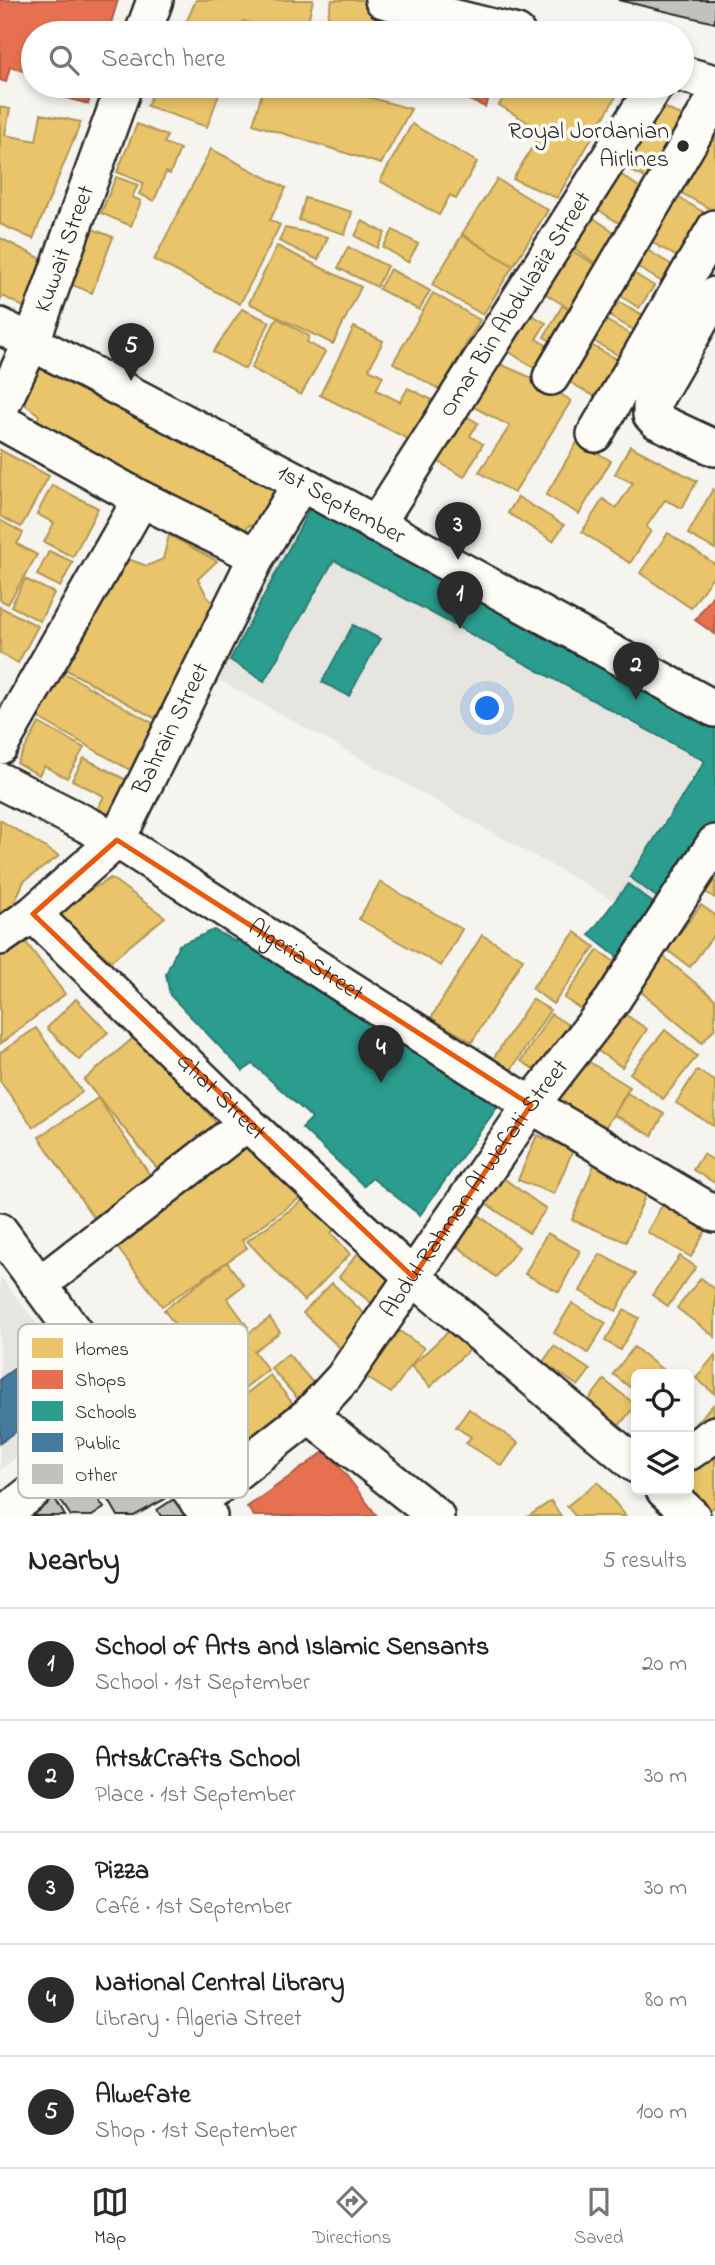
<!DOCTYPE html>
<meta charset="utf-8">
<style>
:root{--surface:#fff;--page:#f6f6f6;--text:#222;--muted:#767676;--line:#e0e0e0;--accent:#2b2b2b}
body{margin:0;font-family:"Indie Flower",sans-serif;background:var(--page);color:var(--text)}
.controls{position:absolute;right:21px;bottom:21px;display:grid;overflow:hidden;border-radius:10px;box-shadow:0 4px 10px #0003}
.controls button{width:63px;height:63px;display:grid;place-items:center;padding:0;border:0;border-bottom:2px solid var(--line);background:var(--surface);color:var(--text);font:35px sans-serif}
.you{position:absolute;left:488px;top:709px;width:24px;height:24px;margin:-18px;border:5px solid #fff;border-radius:50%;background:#1a73e8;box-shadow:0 0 0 10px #1a73e833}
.badge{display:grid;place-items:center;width:46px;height:46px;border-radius:50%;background:var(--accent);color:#fff;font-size:23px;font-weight:700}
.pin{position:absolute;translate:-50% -58px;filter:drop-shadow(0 2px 4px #0008)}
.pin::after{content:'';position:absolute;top:37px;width:24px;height:21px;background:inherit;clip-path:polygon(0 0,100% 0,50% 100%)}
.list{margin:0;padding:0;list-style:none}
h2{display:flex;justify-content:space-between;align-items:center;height:91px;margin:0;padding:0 28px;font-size:30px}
h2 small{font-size:23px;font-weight:400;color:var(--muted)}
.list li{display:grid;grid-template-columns:46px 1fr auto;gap:21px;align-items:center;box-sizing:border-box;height:112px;padding:0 28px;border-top:2px solid var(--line)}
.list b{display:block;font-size:26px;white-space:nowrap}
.list p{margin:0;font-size:23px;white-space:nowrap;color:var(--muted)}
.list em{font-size:23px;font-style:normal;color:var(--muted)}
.icon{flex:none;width:38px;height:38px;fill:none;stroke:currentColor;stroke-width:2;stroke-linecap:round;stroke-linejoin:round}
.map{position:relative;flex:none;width:715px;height:1516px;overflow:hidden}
.search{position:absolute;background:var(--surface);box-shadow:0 4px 10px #0003;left:21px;right:21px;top:21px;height:77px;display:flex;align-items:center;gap:18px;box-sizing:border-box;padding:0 24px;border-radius:38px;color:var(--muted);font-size:26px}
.sheet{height:651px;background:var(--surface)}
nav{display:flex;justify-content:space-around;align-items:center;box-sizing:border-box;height:98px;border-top:2px solid var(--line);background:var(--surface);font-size:19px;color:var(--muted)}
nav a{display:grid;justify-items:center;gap:4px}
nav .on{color:var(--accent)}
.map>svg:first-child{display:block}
.built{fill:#e6e5e0}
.homes{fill:#e9c46a;stroke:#b09657;stroke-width:2}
.shops{fill:#e76f51;stroke:#af5b46;stroke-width:2}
.schools{fill:#2a9d8f;stroke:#2a7b71;stroke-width:2}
.public{fill:#457b9d;stroke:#3d637b;stroke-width:2}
.building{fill:#c2c1be;stroke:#2b2b2b;stroke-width:2}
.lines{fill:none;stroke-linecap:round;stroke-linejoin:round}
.minor-casing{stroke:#2b2b2b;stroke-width:40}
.minor{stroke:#fdfcf7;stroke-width:35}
.marked{fill:none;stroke:#e8590c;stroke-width:5;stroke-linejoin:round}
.poi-dot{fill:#2b2b2b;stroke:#fdfcf7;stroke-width:2.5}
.labels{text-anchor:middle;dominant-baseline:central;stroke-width:7;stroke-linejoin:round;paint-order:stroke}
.poi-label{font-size:24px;fill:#2b2b2b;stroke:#fdfcf7;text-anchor:end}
.street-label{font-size:24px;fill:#2b2b2b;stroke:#fdfcf7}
.key{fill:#fdfcf7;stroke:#bebdba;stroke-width:2}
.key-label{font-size:19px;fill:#2b2b2b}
</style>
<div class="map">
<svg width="715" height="1516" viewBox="0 0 715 1516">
<rect width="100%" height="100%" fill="#f5f4ef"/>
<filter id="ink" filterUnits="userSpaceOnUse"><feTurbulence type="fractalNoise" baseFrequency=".0143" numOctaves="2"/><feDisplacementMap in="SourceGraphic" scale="14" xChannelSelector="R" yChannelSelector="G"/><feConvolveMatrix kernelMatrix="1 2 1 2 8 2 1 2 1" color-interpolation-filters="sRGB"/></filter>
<g filter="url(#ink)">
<!-- built -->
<g class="built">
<path d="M303,488L715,713V835L658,925L200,669Z"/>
<path d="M0,1276L94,1399L0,1470Z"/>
</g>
<!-- homes -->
<g class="homes">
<path d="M196,0H313L305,33H291L243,21L240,33L182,32Z"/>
<path d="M332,0H366L450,22L447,33H323Z"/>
<path d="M156,86H222L207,127L147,106Z"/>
<path d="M264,86H328L411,109L381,164L253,124Z"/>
<path d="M511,86H622L557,198L513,179L542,131L499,105Z"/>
<path d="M658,104L693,122L659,185L624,167Z"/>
<path d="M0,107L10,109L5,135L36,141L41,114L81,122L33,239L0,224Z"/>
<path d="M715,123V209L714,211L669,186Z"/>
<path d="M137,124L167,136L164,143L180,149L170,174L166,172L154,201L139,194L144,183L117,172Z"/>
<path d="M412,124L477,162L456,199L450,195L439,215L380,181Z"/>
<path d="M211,149L286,188L270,220L280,225L240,304L154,260Z"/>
<path d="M617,172L654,197L631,231L594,207Z"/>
<path d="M116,177L138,185L132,197L141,201L131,226L101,213Z"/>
<path d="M497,179L548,210L513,266L462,234Z"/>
<path d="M669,192L715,219L691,265L643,237Z"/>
<path d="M305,198L352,212L345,234L299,220Z"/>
<path d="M592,217L623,238L603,268L572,247Z"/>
<path d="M362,221L385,233L377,248L355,236Z"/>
<path d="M90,228L113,237L92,293L68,283Z"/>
<path d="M285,228L328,237L318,260L279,241Z"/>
<path d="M393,230L418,244L408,262L383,247Z"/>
<path d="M462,235L513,266L483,315L432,285Z"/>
<path d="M0,238L48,262L35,313L3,296L0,301Z"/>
<path d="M277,246L361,287L333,344L249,303Z"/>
<path d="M348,247L387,266L377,287L338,268Z"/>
<path d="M642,247L684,272L674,289L632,264Z"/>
<path d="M571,250L602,269L575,312L544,293Z"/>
<path d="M624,267L654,286L639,308L610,289Z"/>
<path d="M390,269L430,291L419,310L379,289Z"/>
<path d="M433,293L480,320L440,390L393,363Z"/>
<path d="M606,295L643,315L634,330L598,310Z"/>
<path d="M562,306L581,317L563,348L544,337Z"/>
<path d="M242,309L270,322L245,369L213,352Z"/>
<path d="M525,311L546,323L536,339L558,352L544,374L503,348Z"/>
<path d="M593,313L634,336L621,357L581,334Z"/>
<path d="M277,318L309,336L307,342L325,352L301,395L251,368Z"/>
<path d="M354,327L383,341L369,369L383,376L376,390L400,402L408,388L432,400L412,441L320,395Z"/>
<path d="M578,338L620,361L599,399L557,375Z"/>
<path d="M45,361L293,492L264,530L249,525L241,537L33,432L39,415L22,402Z"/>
<path d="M493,361L546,384L571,401L514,493L479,472L510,426L468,404Z"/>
<path d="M463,414L478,423L470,436L483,444L464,477L435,460Z"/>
<path d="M578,441L611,461L579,514L546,495Z"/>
<path d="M630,446L697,481L682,508L665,500L646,527L651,531L630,563L582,532L603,499L616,508L633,483L615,474Z"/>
<path d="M0,450L49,476L21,527L0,516Z"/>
<path d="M52,485L98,508L73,557L44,542L54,523L37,514Z"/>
<path d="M713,489L715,491V549L688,534Z"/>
<path d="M518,497L564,525L553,541L508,513Z"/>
<path d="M0,520L23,533L17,544L37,555L8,604L0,600Z"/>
<path d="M668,533L715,564V573L691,608L640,573Z"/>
<path d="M169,535L217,561L198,579L208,598L226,613L165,724L63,668L120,556L147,566L163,559Z"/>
<path d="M49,551L73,562L60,587L37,575Z"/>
<path d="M25,579L54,593L40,621L11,606Z"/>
<path d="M0,607L38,626L18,663L0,653Z"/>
<path d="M61,671L163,729L137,774L35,716Z"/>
<path d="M39,723L84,748L67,778L44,766L39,775L17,763Z"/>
<path d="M84,758L134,784L116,818L98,808L104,796L72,780Z"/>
<path d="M0,820L59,856L24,881L13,906L0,913Z"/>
<path d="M715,863V898L699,888Z"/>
<path d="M111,878L165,917L111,961L59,918L65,905Z"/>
<path d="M380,882L462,929L441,966L359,919Z"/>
<path d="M701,905L715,915V933L690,967L667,950Z"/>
<path d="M575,932L595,947L553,1004L532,988Z"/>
<path d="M482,935L523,959L472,1042L431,1018Z"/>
<path d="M22,937L65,994L0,1044V953Z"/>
<path d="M598,950L620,966L587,1013L564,998Z"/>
<path d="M659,953L715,999V1028L702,1043L633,985Z"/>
<path d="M76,999L108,1032L79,1060L47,1028Z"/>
<path d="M532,999L550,1010L511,1070L493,1059Z"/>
<path d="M620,1011L647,1029L622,1067L595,1049Z"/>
<path d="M551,1014L573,1028L543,1075L521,1061Z"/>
<path d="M36,1028L82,1092L33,1127L0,1081V1053Z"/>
<path d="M665,1030L697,1056L663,1099L630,1073Z"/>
<path d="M139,1033L220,1127L161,1173L84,1080Z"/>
<path d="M581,1057L630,1087L603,1131L554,1101Z"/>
<path d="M697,1070L715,1081L714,1126L676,1103Z"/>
<path d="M627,1093L664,1114L652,1136L614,1115Z"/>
<path d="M98,1098L152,1178L93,1217L39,1137Z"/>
<path d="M537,1135L573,1150L554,1194L518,1180Z"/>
<path d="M254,1140L311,1190L242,1240L247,1248L162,1306L113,1242Z"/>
<path d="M703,1154L715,1161V1183L693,1170Z"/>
<path d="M596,1160L651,1182L626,1242L572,1220Z"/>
<path d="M499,1175L546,1209L529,1233L481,1200Z"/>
<path d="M312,1194L341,1221L331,1233L350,1254L304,1301L247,1241Z"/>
<path d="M667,1197L711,1221L691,1257L647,1232Z"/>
<path d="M479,1215L519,1247L496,1277L455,1244Z"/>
<path d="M547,1233L580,1251L559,1292L525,1274Z"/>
<path d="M358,1253L394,1281L374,1305L339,1277Z"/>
<path d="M600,1254L636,1274L616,1311L580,1291Z"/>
<path d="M680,1256L696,1267L668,1306L652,1295Z"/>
<path d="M227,1262L244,1285L227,1298L248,1327L202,1361L164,1310Z"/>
<path d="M701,1278L715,1289V1337L677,1308Z"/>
<path d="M332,1283L369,1318L340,1348L303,1313Z"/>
<path d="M572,1303L606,1323L588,1353L554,1333Z"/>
<path d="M624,1310L639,1318L620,1350L605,1341Z"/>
<path d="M270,1318L280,1332L254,1351L268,1370L221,1406L195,1371Z"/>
<path d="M391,1325L424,1348L391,1393L360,1373Z"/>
<path d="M451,1329L470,1349L430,1387L411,1366Z"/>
<path d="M554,1346L590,1370L578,1386L543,1362Z"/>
<path d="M634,1347L668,1374H636V1392L613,1374Z"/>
<path d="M288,1354L314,1384L297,1398L271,1368Z"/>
<path d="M715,1355V1394L696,1378Z"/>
<path d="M270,1375L294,1405L252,1438L228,1408Z"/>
<path d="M604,1380L636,1405L613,1433L582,1409Z"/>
<path d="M713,1405L715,1422L689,1440V1430Z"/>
<path d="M469,1409L518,1443L502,1466L466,1443L471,1437L456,1427Z"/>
<path d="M715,1440V1506L702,1516L689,1490V1469Z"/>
<path d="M598,1482L626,1516H575L567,1506Z"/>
<path d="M551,1501L561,1516H529Z"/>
</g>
<!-- shops -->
<g class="shops">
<path d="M0,0H118L108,33H33V74L10,67L6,82L0,80Z"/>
<path d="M56,86H94L88,104L54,94Z"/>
<path d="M437,86H495L485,107Z"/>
<path d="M715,592V634L695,620Z"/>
<path d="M327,1450L377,1516H254L247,1507Z"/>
</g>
<!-- schools -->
<g class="schools">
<path d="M314,501L715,719V823L662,901L630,877L705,761L334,560L264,681L230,660Z"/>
<path d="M353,625L380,639L349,696L322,682Z"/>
<path d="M628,884L662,910L624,962L589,935Z"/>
<path d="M249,929L506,1095L420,1215L372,1178L364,1186L302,1128L312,1118L253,1064L243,1071L170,995L166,974L179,945L214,930L236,942Z"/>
</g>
<!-- public -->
<path class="public" d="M25,1361L56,1403L0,1443V1379Z"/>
<!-- building -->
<g class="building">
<path d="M618,0H715V23Z"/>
<path d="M139,1452L165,1499L134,1516H118L95,1476Z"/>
<path d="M82,1474L104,1508L92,1516H71L55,1492Z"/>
<path d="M54,1497L65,1516H22Z"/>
<path d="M174,1499L185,1516H161L157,1510Z"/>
</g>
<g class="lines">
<!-- minor casing -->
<g class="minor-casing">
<g id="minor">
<path d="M383,0L517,33"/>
<path d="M143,33L155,0"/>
<path d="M682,74L715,83"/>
<path d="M715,295L651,406V415L657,421L715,448"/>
<path id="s1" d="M0,326L301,483L715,709"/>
<path d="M551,377L715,98"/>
<path id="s2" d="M0,409L32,341L124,86"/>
<path d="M0,421L141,499L257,556"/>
<path d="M595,434L715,228"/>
<path id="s3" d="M376,525L655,86"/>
<path d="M0,746L141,499"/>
<path id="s4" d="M0,781L117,840L531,1105L715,1214"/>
<path id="s5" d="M33,914L247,1123L413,1277L636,1465"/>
<path id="s6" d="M0,937L33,914L117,840L257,556L301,483"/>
<path d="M0,1231L209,1516"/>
<path d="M39,1285L247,1123"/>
<path d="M309,1415L436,1516"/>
<path d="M689,1452L715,1434"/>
<path d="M664,1490L692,1516"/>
<path id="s7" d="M198,1502L309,1415L343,1378L531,1105L612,1001L715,843"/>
<path d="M2,1516L132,1412"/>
</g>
</g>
<!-- minor -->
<use href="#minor" class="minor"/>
</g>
</g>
<!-- marked area -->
<path class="marked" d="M117,840L531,1105L413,1277L33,914Z"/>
<!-- markers -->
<circle class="poi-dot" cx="683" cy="146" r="7"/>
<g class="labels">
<!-- poi labels -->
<g class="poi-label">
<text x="669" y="132">Royal Jordanian<tspan x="669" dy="28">Airlines</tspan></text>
</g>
<!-- street labels -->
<g class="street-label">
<text stroke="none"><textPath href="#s2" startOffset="173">Kuwait Street</textPath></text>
<text stroke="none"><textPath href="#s3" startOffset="261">Omar Bin Abdulaziz Street</textPath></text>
<text stroke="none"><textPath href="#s1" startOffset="385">1st September</textPath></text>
<text stroke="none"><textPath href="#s6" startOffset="276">Bahrain Street</textPath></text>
<text stroke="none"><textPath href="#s4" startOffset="355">Algeria Street</textPath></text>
<text stroke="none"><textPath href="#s5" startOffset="262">Ghat Street</textPath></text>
<text stroke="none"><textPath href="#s7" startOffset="422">Abdul Rahman Al Wefati Street</textPath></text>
</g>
</g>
<!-- legend -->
<rect x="18" y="1324" width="230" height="174" rx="10" class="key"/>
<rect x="32" y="1338" width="31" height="20" fill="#e9c46a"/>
<rect x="32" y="1370" width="31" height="19" fill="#e76f51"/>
<rect x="32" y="1401" width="31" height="20" fill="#2a9d8f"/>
<rect x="32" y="1433" width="31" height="19" fill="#457b9d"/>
<rect x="32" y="1464" width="31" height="20" fill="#c2c1be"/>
<g class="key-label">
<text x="75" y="1355">Homes</text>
<text x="75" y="1386">Shops</text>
<text x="75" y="1418">Schools</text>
<text x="75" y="1449">Public</text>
<text x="75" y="1481">Other</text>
</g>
</svg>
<div class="controls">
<button><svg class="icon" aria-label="locate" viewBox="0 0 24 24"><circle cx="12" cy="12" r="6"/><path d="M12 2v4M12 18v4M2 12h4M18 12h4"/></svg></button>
<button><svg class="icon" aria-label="layers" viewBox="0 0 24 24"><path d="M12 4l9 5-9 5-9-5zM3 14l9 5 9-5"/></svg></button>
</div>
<div class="you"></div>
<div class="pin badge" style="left:460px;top:629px">1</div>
<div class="pin badge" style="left:636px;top:700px">2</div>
<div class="pin badge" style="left:458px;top:560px">3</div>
<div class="pin badge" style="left:381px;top:1083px">4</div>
<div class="pin badge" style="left:131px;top:381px">5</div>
<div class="search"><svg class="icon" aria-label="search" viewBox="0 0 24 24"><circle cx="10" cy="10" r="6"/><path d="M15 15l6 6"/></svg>Search here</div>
</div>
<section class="sheet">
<h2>Nearby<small>5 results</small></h2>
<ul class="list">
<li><span class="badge">1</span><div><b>School of Arts and Islamic Sensants</b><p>School · 1st September</p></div><em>20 m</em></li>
<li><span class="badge">2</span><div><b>Arts&amp;Crafts School</b><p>Place · 1st September</p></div><em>30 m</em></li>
<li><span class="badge">3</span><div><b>Pizza</b><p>Café · 1st September</p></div><em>30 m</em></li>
<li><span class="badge">4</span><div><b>National Central Library</b><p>Library · Algeria Street</p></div><em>80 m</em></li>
<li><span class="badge">5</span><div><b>Alwefate</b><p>Shop · 1st September</p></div><em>100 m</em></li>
</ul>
</section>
<nav>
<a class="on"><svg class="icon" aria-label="map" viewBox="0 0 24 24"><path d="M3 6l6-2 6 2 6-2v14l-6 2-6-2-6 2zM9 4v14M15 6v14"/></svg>Map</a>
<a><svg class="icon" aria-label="directions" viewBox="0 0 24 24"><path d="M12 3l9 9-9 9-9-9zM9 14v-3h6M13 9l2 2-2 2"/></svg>Directions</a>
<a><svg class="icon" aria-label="saved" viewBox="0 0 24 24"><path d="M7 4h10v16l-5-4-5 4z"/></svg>Saved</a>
</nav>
